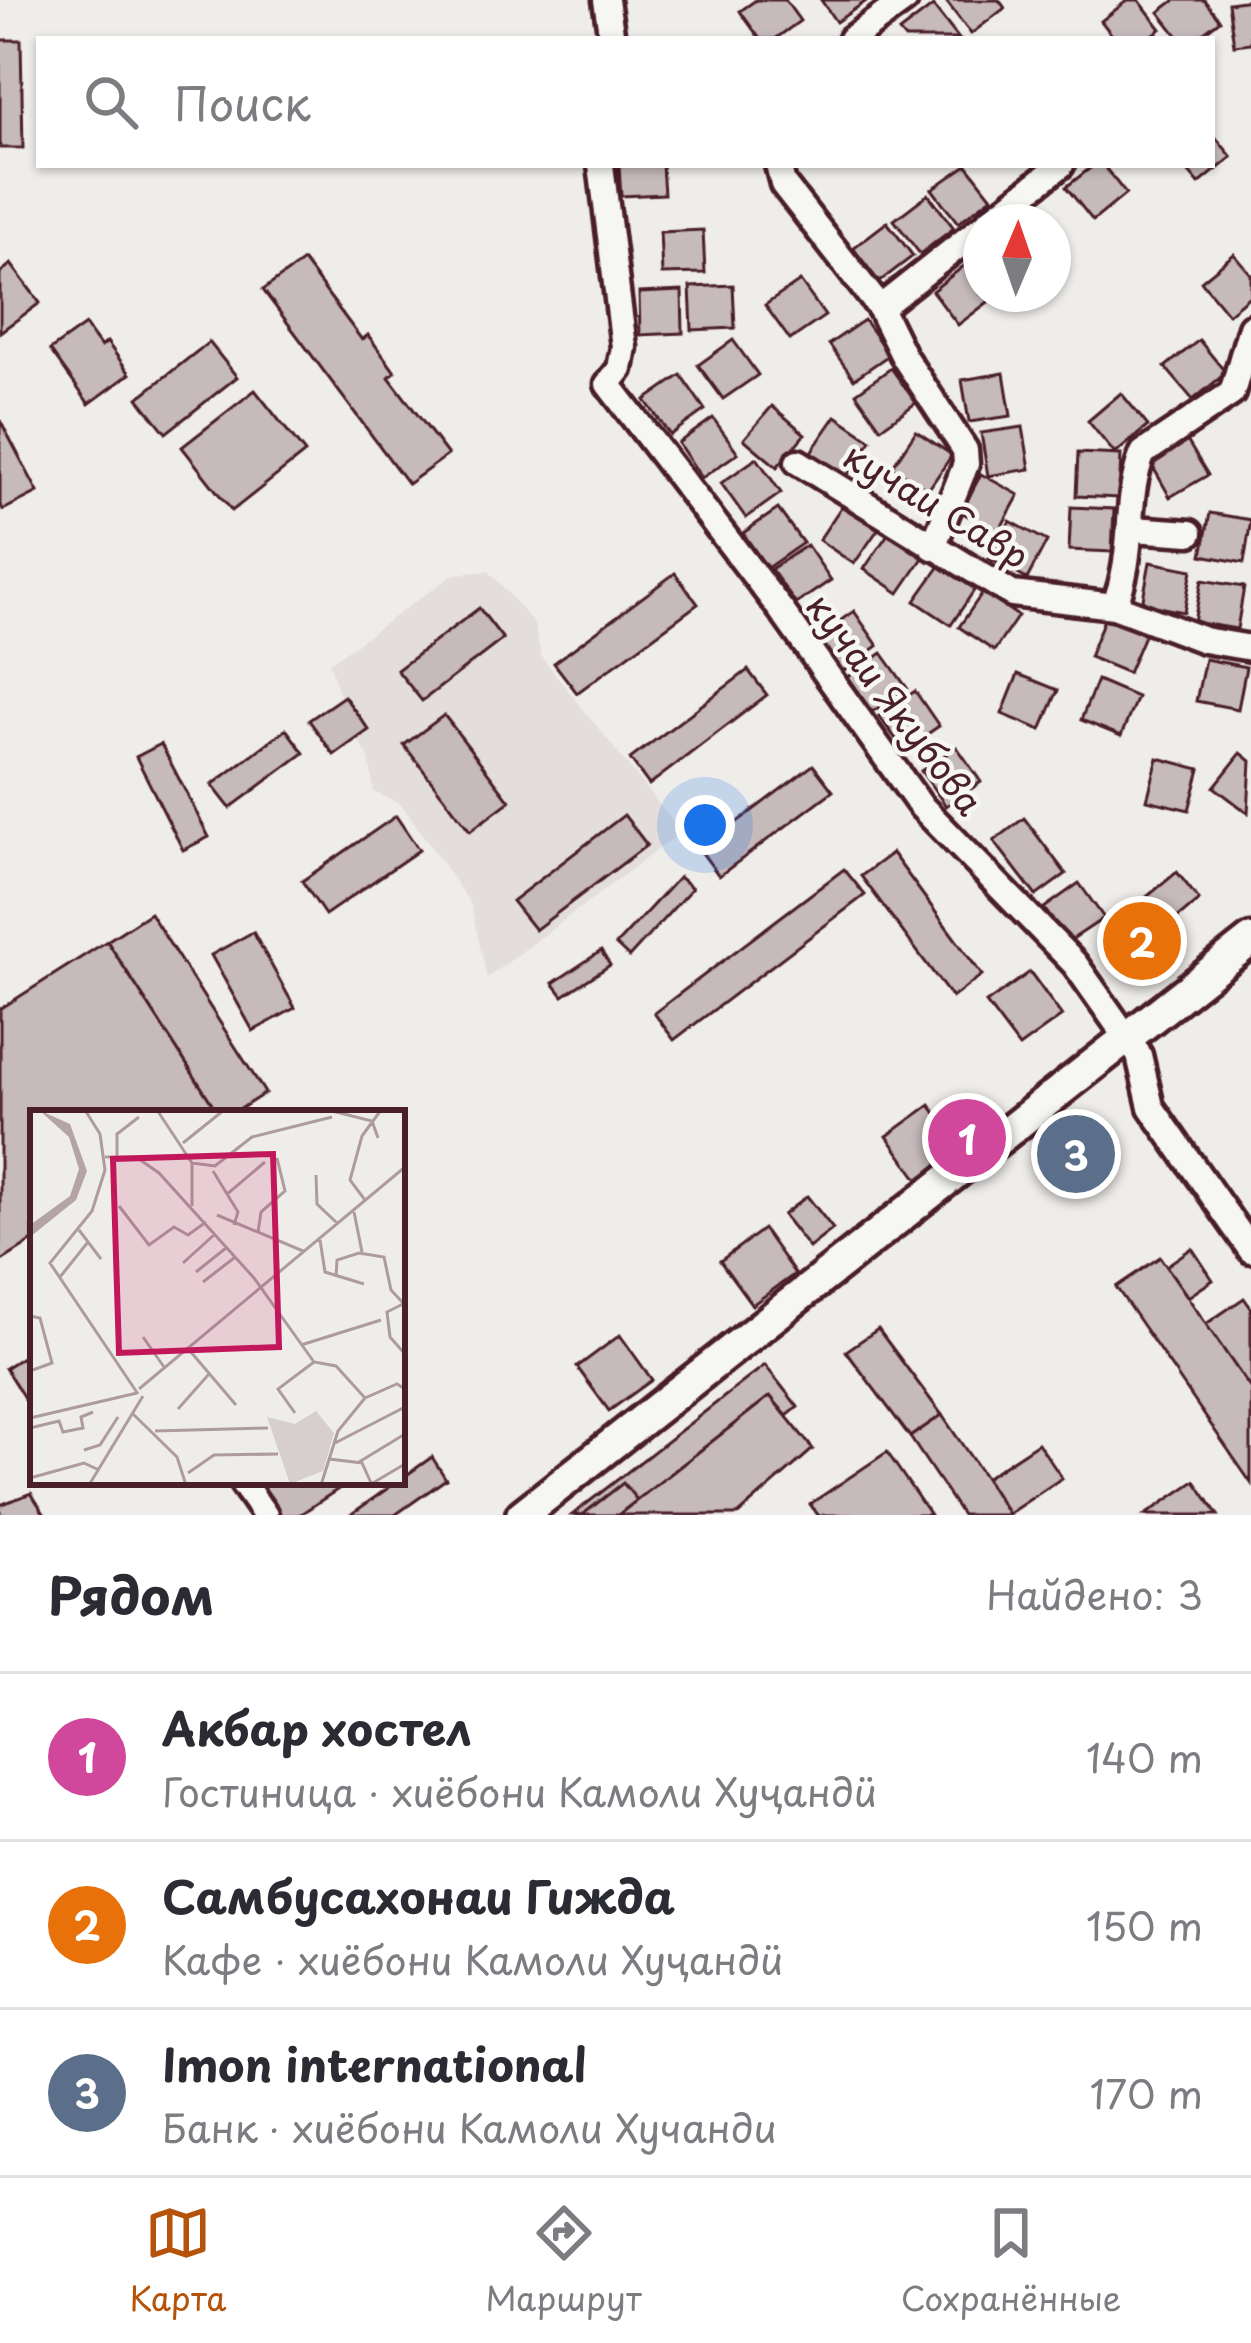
<!DOCTYPE html>
<html lang="ru">
<meta charset="utf-8">
<style>
:root{--surface:#fff;--page:#f2f2f3;--text:#2b2b33;--muted:#7c7c81;--line:#e1e1e2;--accent:#b45309}
body{margin:0;font-family:"Playpen Sans",sans-serif;background:var(--page);color:var(--text)}
.compass{position:absolute;left:963px;top:204px;width:108px;height:108px;border-radius:50%;background:var(--surface);box-shadow:0 3px 9px #0004;rotate:2deg}
.you{position:absolute;left:705px;top:825px;width:42px;height:42px;margin:-30px;border:9px solid #fff;border-radius:50%;background:#1a73e8;box-shadow:0 0 0 18px #1a73e833}
.badge{display:grid;place-items:center;width:78px;height:78px;border-radius:50%;background:var(--accent);color:#fff;font-size:39px;font-weight:700}
.pin{position:absolute;translate:-50% -50%;border:6px solid #fff;box-shadow:0 3px 12px #0006}
.list{margin:0;padding:0;list-style:none}
h2{display:flex;justify-content:space-between;align-items:center;height:156px;margin:0;padding:0 48px;font-size:51px}
h2 small{font-size:39px;font-weight:400;color:var(--muted)}
.list li{display:grid;grid-template-columns:78px 1fr auto;gap:36px;align-items:center;box-sizing:border-box;height:168px;padding:0 48px;border-top:3px solid var(--line)}
.list b{display:block;font-size:45px;white-space:nowrap}
.list p{margin:0;font-size:39px;white-space:nowrap;color:var(--muted)}
.list em{font-size:39px;font-style:normal;color:var(--muted)}
.icon{flex:none;width:66px;height:66px;fill:none;stroke:currentColor;stroke-width:2;stroke-linecap:round;stroke-linejoin:round}
.map{position:relative;flex:none;width:1251px;height:1515px;overflow:hidden}
.search{position:absolute;background:var(--surface);box-shadow:0 3px 9px #0004;left:36px;right:36px;top:36px;height:132px;display:flex;align-items:center;gap:30px;box-sizing:border-box;padding:0 42px;border-radius:0px;color:var(--muted);font-size:45px}
.sheet{height:660px;background:var(--surface)}
nav{display:flex;justify-content:space-around;align-items:center;box-sizing:border-box;height:168px;border-top:3px solid var(--line);background:var(--surface);font-size:33px;color:var(--muted)}
nav a{display:grid;justify-items:center;gap:6px}
nav .on{color:var(--accent)}
.map>svg:first-child{display:block}
.built{fill:#e3dedc}
.building{fill:#c6babb;stroke:#4a1f2b;stroke-width:3}
.lines{fill:none;stroke-linecap:round;stroke-linejoin:round}
.minor-casing{stroke:#4a1f2b;stroke-width:33}
.major-casing{stroke:#4a1f2b;stroke-width:39}
.minor{stroke:#f6f6f2;stroke-width:24}
.major{stroke:#f6f6f2;stroke-width:30}
.labels{text-anchor:middle;dominant-baseline:central;stroke-width:9;stroke-linejoin:round;paint-order:stroke}
.street-label{font-size:36px;fill:#4a1f2b;stroke:#f6f6f2}
.inset-road{fill:none;stroke:#ad9b9e;stroke-width:3}
.view{fill:#c2185b;fill-opacity:0.15;stroke:#c2185b;stroke-width:6}
.inset-edge{fill:none;stroke:#4a1f2b;stroke-width:6}
</style>
<div class="map">
<svg width="1251" height="1515" viewBox="0 0 1251 1515">
<rect width="100%" height="100%" fill="#efedea"/>
<filter id="ink" filterUnits="userSpaceOnUse"><feTurbulence type="fractalNoise" baseFrequency=".00833" numOctaves="2"/><feDisplacementMap in="SourceGraphic" scale="24" xChannelSelector="R" yChannelSelector="G"/><feConvolveMatrix kernelMatrix="1 2 1 2 8 2 1 2 1" color-interpolation-filters="sRGB"/></filter>
<g filter="url(#ink)">
<!-- built -->
<path class="built" d="M489,571L534,624L541,656L681,832L487,978L471,905L402,805L374,792L369,758L351,728L329,663L454,574Z"/>
<!-- building -->
<g class="building">
<path d="M756,0H785L800,21L775,39H760L740,11Z"/>
<path d="M821,0H868L836,22Z"/>
<path d="M945,0H999L1005,8L971,34Z"/>
<path d="M1128,0H1139L1161,29L1147,39H1115L1101,21Z"/>
<path d="M1175,0H1204L1220,20L1195,39H1180L1159,12Z"/>
<path d="M1251,0V43L1234,45L1228,3Z"/>
<path d="M933,6L959,39H905L899,32Z"/>
<path d="M0,40H21L23,148H0Z"/>
<path d="M1212,133L1232,157L1199,184L1183,165H1212Z"/>
<path d="M619,165H662L664,194L621,196Z"/>
<path d="M967,165L992,197L958,223L932,189Z"/>
<path d="M1094,165H1103L1126,194L1093,221L1066,187Z"/>
<path d="M928,194L954,228L920,254L894,220Z"/>
<path d="M887,222L913,256L879,282L853,248Z"/>
<path d="M703,230L705,273L662,274L660,232Z"/>
<path d="M1234,254L1251,274V295L1228,314L1201,281Z"/>
<path d="M303,261L362,340L368,335L395,372L389,377L448,455L408,484L263,290Z"/>
<path d="M11,264L40,303L0,332V273Z"/>
<path d="M965,265L981,285V294L992,299L958,325L932,291Z"/>
<path d="M800,281L825,316L790,340L765,305Z"/>
<path d="M733,285L735,328L692,330L690,287Z"/>
<path d="M682,291L683,333L640,335L639,293Z"/>
<path d="M864,320L889,355L854,379L829,344Z"/>
<path d="M85,325L101,347L107,342L130,374L89,404L50,350Z"/>
<path d="M733,340L758,375L723,399L698,365Z"/>
<path d="M1199,340L1226,373L1193,400L1165,367Z"/>
<path d="M209,342L237,377L166,433L138,398Z"/>
<path d="M891,368L916,403L881,428L856,393Z"/>
<path d="M1004,373L1011,416L969,422L962,380Z"/>
<path d="M681,375L705,410L670,435L645,400Z"/>
<path d="M255,390L305,453L232,511L182,447Z"/>
<path d="M1121,393L1148,426L1115,454L1088,421Z"/>
<path d="M772,406L805,434L777,467L744,439Z"/>
<path d="M836,416L871,440L847,476L811,452Z"/>
<path d="M713,418L738,453L702,478L678,443Z"/>
<path d="M0,420L38,492L3,510L0,503Z"/>
<path d="M1023,427L1030,469L988,476L981,433Z"/>
<path d="M916,431L952,455L928,490L892,467Z"/>
<path d="M1186,439L1208,475L1170,497L1149,460Z"/>
<path d="M1078,453L1121,455L1119,498L1076,496Z"/>
<path d="M757,458L781,493L746,518L721,483Z"/>
<path d="M981,474L1019,495L998,533L961,512Z"/>
<path d="M843,504L879,528L854,564L819,540Z"/>
<path d="M1071,507L1114,509L1112,552L1069,550Z"/>
<path d="M778,509L803,543L767,568L743,533Z"/>
<path d="M1210,513L1251,520L1244,563L1202,555Z"/>
<path d="M1010,521L1047,541L1027,579L989,559Z"/>
<path d="M888,534L923,558L899,593L864,569Z"/>
<path d="M807,545L831,580L796,604L771,569Z"/>
<path d="M1150,562L1192,570L1184,612L1142,604Z"/>
<path d="M940,566L975,589L951,625L915,601Z"/>
<path d="M675,573L698,604L577,693L554,663Z"/>
<path d="M1202,580L1244,587L1237,629L1194,622Z"/>
<path d="M983,592L1018,616L994,651L959,627Z"/>
<path d="M479,608L503,639L422,701L397,670Z"/>
<path d="M854,611L878,646L843,671L818,636Z"/>
<path d="M1105,617L1145,633L1128,673L1089,657Z"/>
<path d="M882,653L907,688L872,712L847,677Z"/>
<path d="M1205,659L1246,667L1238,709L1196,701Z"/>
<path d="M748,670L767,695L649,785L630,759Z"/>
<path d="M1018,674L1058,690L1041,730L1002,714Z"/>
<path d="M1097,680L1137,697L1121,736L1081,720Z"/>
<path d="M915,691L939,726L904,750L879,716Z"/>
<path d="M344,696L369,730L334,755L309,720Z"/>
<path d="M444,715L510,801L470,831L404,745Z"/>
<path d="M286,729L304,753L230,808L212,785Z"/>
<path d="M161,744L209,837L183,850L136,757Z"/>
<path d="M957,747L981,782L946,806L921,771Z"/>
<path d="M1241,753L1251,761L1248,813L1214,787Z"/>
<path d="M1158,758L1200,769L1189,810L1147,800Z"/>
<path d="M813,765L833,791L719,876L700,850Z"/>
<path d="M624,815L647,845L535,930L512,901Z"/>
<path d="M396,816L419,850L325,915L302,881Z"/>
<path d="M1024,818L1066,874L1036,896L994,841Z"/>
<path d="M892,853L982,975L952,998L861,876Z"/>
<path d="M844,869L865,895L674,1040L654,1013Z"/>
<path d="M1177,872L1199,900L1126,961L1103,933Z"/>
<path d="M679,877L692,888L629,957L616,945Z"/>
<path d="M1079,883L1104,918L1068,942L1044,908Z"/>
<path d="M150,913L265,1093L234,1113H218L107,941Z"/>
<path d="M253,932L295,1008L253,1031L211,955Z"/>
<path d="M107,941L218,1113H33V1241L0,1262V1009Z"/>
<path d="M601,951L610,965L563,996L553,983Z"/>
<path d="M1030,972L1062,1016L1019,1047L986,1003Z"/>
<path d="M930,1105L962,1150L919,1181L887,1136Z"/>
<path d="M807,1196L833,1229L809,1248L783,1215Z"/>
<path d="M763,1229L795,1274L752,1305L720,1261Z"/>
<path d="M1192,1248L1213,1280L1188,1297L1166,1266Z"/>
<path d="M1160,1257L1251,1389V1483L1116,1287Z"/>
<path d="M1244,1298L1251,1308V1389L1206,1324Z"/>
<path d="M878,1329L942,1415L910,1437L846,1351Z"/>
<path d="M620,1335L652,1380L609,1411L577,1367Z"/>
<path d="M33,1350V1412L5,1368Z"/>
<path d="M765,1365L798,1407L787,1416L770,1396L618,1515H572Z"/>
<path d="M770,1396L813,1449L738,1515H618Z"/>
<path d="M942,1415L985,1478L1009,1515H962L910,1437Z"/>
<path d="M1038,1443L1062,1478L1008,1514L985,1478Z"/>
<path d="M887,1452L930,1515H818L810,1504Z"/>
<path d="M432,1457L446,1479L395,1515H350Z"/>
<path d="M1195,1481L1218,1515H1145Z"/>
<path d="M257,1482H349L299,1515H280Z"/>
<path d="M623,1483L637,1500L618,1515H582Z"/>
<path d="M31,1493L45,1515H0V1505Z"/>
</g>
<g class="lines">
<!-- minor casing -->
<g class="minor-casing">
<g id="minor">
<path d="M606,0L612,39"/>
<path d="M851,39L905,0"/>
<path d="M601,165L624,347L620,369L608,384L781,610L920,805L1075,964L1139,1055L1151,1107L1251,1250"/>
<path d="M778,165L783,184L880,308L904,357L965,450L966,464L933,547"/>
<path d="M988,222L1061,165"/>
<path d="M880,308L981,228"/>
<path d="M798,462L1012,594L1114,606L1204,640L1251,648"/>
<path d="M1133,529L1190,533"/>
<path d="M1114,606C1137,551 1123,501 1143,453L1232,393L1251,327"/>
<path d="M242,1482L265,1515"/>
</g>
</g>
<!-- major casing -->
<g class="major-casing">
<path id="major" d="M522,1515L1251,940"/>
</g>
<!-- minor -->
<use href="#minor" class="minor"/>
<!-- major -->
<use href="#major" class="major"/>
</g>
</g>
<g class="labels">
<!-- street labels -->
<g class="street-label">
<text transform="translate(937 504) rotate(31)">кучаи Савр</text>
<text transform="translate(896 703) rotate(53)">кучаи Якубова</text>
</g>
</g>
<!-- overview -->
<g transform="translate(30 1110)">
<rect width="375" height="375" fill="#efedea"/>
<path d="M286,301L304,323L293,361L260,374L237,307L265,314Z" fill="#d7cfce"/>
<path d="M9,0L40,14L57,61L46,90L0,127V115L40,86L49,59L39,27Z" fill="#b4a4a5"/>
<path class="inset-road" d="M55,0L70,24L75,60L62,101L20,153L108,284M127,0L162,53M298,0L342,11L348,28M153,33L194,0M87,46V24L109,7M75,47H106L129,63L224,168L284,252L306,256L335,288L308,321L291,375M183,61L208,102L204,115M286,65L287,94L307,113M196,85L235,52M335,90L320,70L332,26L351,0M89,96L119,135L144,117L158,125L176,112M162,96V53L185,56L222,27L302,7M324,102L332,142M187,105L273,141M49,120L71,149M228,122L231,102L255,81L247,48M290,130L295,162L334,174M153,153L185,124M166,162L196,138M30,167L58,132M306,167L307,150L329,143L354,147L361,180L375,195M173,172L204,148M373,194L357,202L360,227L375,244M0,206L10,208L22,253L0,261M113,227L134,257M271,235L351,210M160,241L206,295M109,279L375,57M335,288L367,274L375,279M148,299L179,264M265,303L248,279L284,252M103,304L147,347L156,375M0,308L107,283M0,318L29,311L33,322L53,318L51,307L63,302M125,321L238,318M305,333L375,297M54,340L70,335L88,307M299,349L332,353L342,375M329,352L375,324M158,363L184,345L248,344M0,368L54,353L69,360M341,374L375,354M59,375L113,286"/>
<path class="view" d="M243,44L249,237L89,243L83,49Z"/>
<rect width="375" height="375" class="inset-edge"/>
</g>
</svg>
<svg class="compass" viewBox="-18 -18 36 36"><path d="M0-13l5 13h-10z" fill="#e53935"/><path d="M0 13l5-13h-10z" fill="#7c7c81"/></svg>
<div class="you"></div>
<div class="pin badge" style="left:967px;top:1138px;background:#d1479c">1</div>
<div class="pin badge" style="left:1142px;top:941px;background:#e8710a">2</div>
<div class="pin badge" style="left:1076px;top:1154px;background:#5c6f8a">3</div>
<div class="search"><svg class="icon" aria-label="search" viewBox="0 0 24 24"><circle cx="10" cy="10" r="6"/><path d="M15 15l6 6"/></svg>Поиск</div>
</div>
<section class="sheet">
<h2>Рядом<small>Найдено: 3</small></h2>
<ul class="list">
<li><span class="badge" style="background:#d1479c">1</span><div><b>Акбар хостел</b><p>Гостиница · хиёбони Камоли Хуҷандӣ</p></div><em>140 m</em></li>
<li><span class="badge" style="background:#e8710a">2</span><div><b>Самбусахонаи Гижда</b><p>Кафе · хиёбони Камоли Хуҷандӣ</p></div><em>150 m</em></li>
<li><span class="badge" style="background:#5c6f8a">3</span><div><b>Imon international</b><p>Банк · хиёбони Камоли Хучанди</p></div><em>170 m</em></li>
</ul>
</section>
<nav>
<a class="on"><svg class="icon" aria-label="map" viewBox="0 0 24 24"><path d="M3 6l6-2 6 2 6-2v14l-6 2-6-2-6 2zM9 4v14M15 6v14"/></svg>Карта</a>
<a><svg class="icon" aria-label="directions" viewBox="0 0 24 24"><path d="M12 3l9 9-9 9-9-9zM9 14v-3h6M13 9l2 2-2 2"/></svg>Маршрут</a>
<a><svg class="icon" aria-label="saved" viewBox="0 0 24 24"><path d="M7 4h10v16l-5-4-5 4z"/></svg>Сохранённые</a>
</nav>
